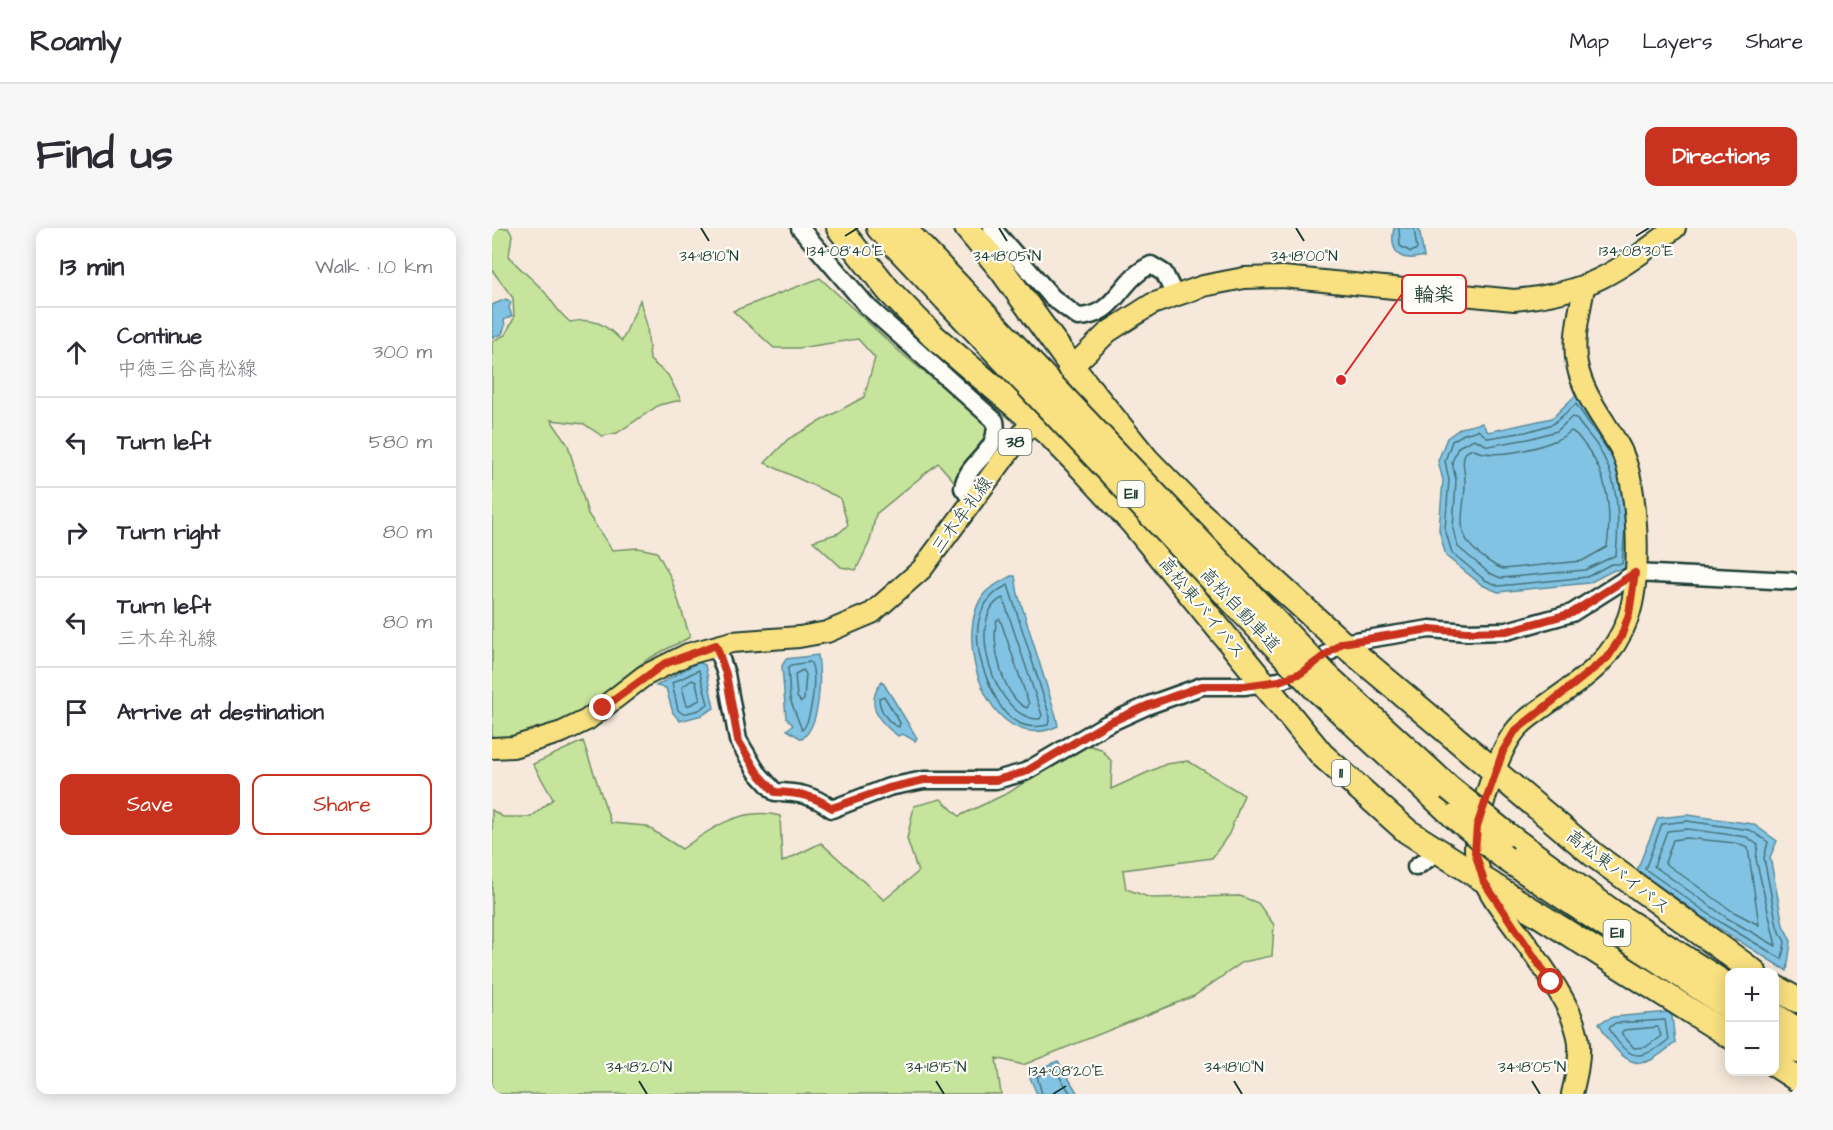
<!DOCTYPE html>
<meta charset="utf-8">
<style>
:root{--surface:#fff;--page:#f7f7f7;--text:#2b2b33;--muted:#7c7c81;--line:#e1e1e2;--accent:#c8321e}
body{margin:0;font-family:"Architects Daughter","Klee One",sans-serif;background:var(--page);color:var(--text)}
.controls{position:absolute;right:18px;bottom:18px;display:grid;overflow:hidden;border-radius:12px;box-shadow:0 3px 15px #0003}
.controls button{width:54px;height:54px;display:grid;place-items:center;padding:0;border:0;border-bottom:2px solid var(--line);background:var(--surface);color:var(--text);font:30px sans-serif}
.stop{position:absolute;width:18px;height:18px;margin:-14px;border:4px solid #c8321e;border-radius:50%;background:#fff}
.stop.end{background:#c8321e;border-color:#fff;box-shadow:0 2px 6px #0008}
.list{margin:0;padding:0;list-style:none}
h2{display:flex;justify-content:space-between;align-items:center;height:78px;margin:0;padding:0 24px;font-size:26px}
h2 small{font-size:20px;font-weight:400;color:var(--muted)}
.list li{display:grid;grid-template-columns:39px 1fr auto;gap:18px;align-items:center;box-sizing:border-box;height:90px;padding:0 24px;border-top:2px solid var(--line)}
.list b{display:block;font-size:22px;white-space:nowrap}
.list p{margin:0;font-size:20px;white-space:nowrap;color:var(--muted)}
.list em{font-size:20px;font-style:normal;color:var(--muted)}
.actions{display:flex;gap:12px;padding:18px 24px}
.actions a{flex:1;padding:14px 0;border:2px solid var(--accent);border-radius:12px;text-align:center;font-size:21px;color:var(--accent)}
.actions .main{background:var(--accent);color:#fff}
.icon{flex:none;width:33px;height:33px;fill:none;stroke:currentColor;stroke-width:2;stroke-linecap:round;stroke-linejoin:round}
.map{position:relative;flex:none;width:1305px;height:866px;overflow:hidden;border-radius:12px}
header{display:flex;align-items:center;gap:36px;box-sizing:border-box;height:84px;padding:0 30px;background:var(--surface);border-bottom:2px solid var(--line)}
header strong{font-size:28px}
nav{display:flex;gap:33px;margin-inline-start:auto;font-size:21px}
.intro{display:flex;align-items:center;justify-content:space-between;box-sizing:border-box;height:144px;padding:0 36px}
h1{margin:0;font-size:42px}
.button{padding:15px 27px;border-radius:12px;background:var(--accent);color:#fff;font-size:21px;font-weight:700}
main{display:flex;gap:36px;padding:0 36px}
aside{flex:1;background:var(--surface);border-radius:12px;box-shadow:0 3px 15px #0003}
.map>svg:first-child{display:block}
.green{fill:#c6e49b;stroke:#729068;stroke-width:1.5}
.water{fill:#82c3e3;stroke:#5a8d9d;stroke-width:1.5}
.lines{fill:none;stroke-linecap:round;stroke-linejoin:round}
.shore{stroke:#47737a;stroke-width:1.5}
.minor-casing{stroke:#1f3d34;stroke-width:21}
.major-casing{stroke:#1f3d34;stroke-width:24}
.highway-casing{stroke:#1f3d34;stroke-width:28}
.minor{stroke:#fdfcf7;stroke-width:16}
.major{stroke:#f9e181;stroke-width:20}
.highway{stroke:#f9e181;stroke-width:24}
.highway-bridge-casing{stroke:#1f3d34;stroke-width:28;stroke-linecap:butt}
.highway-bridge{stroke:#f9e181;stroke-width:24}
.route{stroke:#c8321e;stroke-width:8}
.ticks{fill:none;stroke:#1f3d34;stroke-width:2}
.labels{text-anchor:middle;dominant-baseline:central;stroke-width:4.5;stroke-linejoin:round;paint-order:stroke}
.shield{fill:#fdfcf7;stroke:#62766e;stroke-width:1.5}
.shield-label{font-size:16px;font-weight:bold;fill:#1f3d34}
.street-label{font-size:18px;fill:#1f3d34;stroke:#fdfcf7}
.ticks-label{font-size:15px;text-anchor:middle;fill:#1f3d34;stroke:#fdfcf7;stroke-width:4.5;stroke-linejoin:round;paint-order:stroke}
.leader{fill:none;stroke:#d62828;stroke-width:2}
.callout-dot{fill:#d62828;stroke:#fdfcf7;stroke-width:2}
.callout{fill:#fdfcf7;stroke:#d62828;stroke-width:2}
.callout-label{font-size:20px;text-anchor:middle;font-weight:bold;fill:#1f3d34}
</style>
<header>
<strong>Roamly</strong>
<nav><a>Map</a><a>Layers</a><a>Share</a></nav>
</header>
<div class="intro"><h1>Find us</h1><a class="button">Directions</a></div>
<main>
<aside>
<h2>13 min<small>Walk · 1.0 km</small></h2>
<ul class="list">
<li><svg class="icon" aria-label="ahead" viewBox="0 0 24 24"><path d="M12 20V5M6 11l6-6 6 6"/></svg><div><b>Continue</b><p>中徳三谷高松線</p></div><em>300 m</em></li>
<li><svg class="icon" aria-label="left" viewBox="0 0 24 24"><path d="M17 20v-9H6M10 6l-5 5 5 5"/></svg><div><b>Turn left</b></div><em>580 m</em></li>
<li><svg class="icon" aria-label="right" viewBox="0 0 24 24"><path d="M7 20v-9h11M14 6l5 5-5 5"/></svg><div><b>Turn right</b></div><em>80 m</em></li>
<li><svg class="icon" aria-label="left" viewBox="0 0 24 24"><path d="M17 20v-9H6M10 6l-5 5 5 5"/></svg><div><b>Turn left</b><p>三木牟礼線</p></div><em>80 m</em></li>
<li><svg class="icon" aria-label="arrive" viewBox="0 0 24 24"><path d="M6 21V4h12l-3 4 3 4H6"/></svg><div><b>Arrive at destination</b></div></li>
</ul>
<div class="actions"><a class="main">Save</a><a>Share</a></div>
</aside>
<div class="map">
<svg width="1305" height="866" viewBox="0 0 1305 866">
<rect width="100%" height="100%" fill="#f6e8da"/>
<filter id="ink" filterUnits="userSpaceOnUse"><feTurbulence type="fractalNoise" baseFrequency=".0167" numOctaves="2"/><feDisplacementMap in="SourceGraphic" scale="12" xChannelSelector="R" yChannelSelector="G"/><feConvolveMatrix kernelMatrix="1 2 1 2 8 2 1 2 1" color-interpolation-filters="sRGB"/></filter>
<g filter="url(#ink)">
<!-- green -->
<g class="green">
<path d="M0,0H16L20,7L17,28C29,43 34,45 47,58C59,69 62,81 78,94C102,89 113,96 130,113L148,72L155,98L158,132L176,147L189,172L167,177L125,205L110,208L92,196L59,192L76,217L96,286L120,322L146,320L165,324L179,350L198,409C182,418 164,425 149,436C104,470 62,516 0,511V113L13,107L22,90L21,70L0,42Z"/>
<path d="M328,50L408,124L497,197L493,214L462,253L446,235L384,286L378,313L364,342L349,339L321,313L347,305L356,297L348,270L273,235L296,211L372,169L383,130L366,111L307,120H282L241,83Z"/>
<path d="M91,513L119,595L154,598L190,621C219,600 251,578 288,588L290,634L329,615L392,672L426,644L415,611L422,578L449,571L467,588L518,564L589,515L609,521L620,534L619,561L674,536L696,533L752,567L737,606L720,630L631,642L634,661L659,670L748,668L766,675L782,697L780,728L751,734L702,768L531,837L504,830L509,866H0V582L11,589H39L61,571L41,536Z"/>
</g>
<!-- water -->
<g class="water">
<path d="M902,0H927L932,29C926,28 923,31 917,30C901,30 899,13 902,0Z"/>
<path d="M14,71L19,74L17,80L20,88L12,92L13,98L10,106L0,110V77Z"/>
<path d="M1086,165L1130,234L1137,342H1122L1097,355L1006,364L990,357L954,328L947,302L951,252L946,233L955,210L969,200L990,195L996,204L1060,190Z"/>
<path d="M519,348H523L526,366L564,488L566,498C499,530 458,412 492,366C497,359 511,353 519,348Z"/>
<path d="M326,427C329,450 329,496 310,511L295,502L301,497L294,490L290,438L294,431Z"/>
<path d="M206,434L213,437L222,480L210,487L188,493L181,485L174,460L164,458Z"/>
<path d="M390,453L425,510L423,513L411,506L406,508C385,493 373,476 390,453Z"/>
<path d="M1195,587L1261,596L1285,613L1278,629L1291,697L1299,713L1295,743L1228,701L1145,642L1166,590Z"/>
<path d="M1177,784L1180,788L1183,815C1175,821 1167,828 1159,832C1135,844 1117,814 1107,795L1121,789Z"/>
<path d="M566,833L586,866H545L536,845Z"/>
</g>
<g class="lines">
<!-- shore -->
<g class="shore">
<path d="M907,0L908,18L919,24L925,21L922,0"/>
<path d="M1080,189L1084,190C1090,200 1098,207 1104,216C1127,250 1128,288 1124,327L1093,342L1009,350L997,345L966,319L961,301L964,252L960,234L966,219L982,211L996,218L1036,211L1065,203Z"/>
<path d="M1079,203C1085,205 1088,211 1092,216C1116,246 1120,283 1115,319L1090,333L1011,341C1001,338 995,332 987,326C959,303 974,283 973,252C973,241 969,236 973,225L980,221C1001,233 1061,219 1079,203Z"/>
<path d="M1119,227L1084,176L1061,196L1034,204L996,210L986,202L972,206L960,213L953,233L957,252L953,301L960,325L993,352L1007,358L1095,349L1119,336H1130L1133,301"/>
<path d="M516,357L558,489L556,497C545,499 535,500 525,494C512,488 506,474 500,462C483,427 473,377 516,357Z"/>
<path d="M511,370L550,487L548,491C502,494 472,386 511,370Z"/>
<path d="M508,391L537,476L535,480C511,471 498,414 505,392Z"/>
<path d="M318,434C326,441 320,495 310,502L298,471L296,440L299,437Z"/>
<path d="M207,442L216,476L207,482L191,486L186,482L180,455Z"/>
<path d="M311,442L314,446L312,472L309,474L305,469L303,446Z"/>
<path d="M200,452L204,454L208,472L195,478L190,459Z"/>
<path d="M392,468L408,495L407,499C396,496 387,481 387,470Z"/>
<path d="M1195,593L1258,602L1276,614L1272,630L1285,698L1293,714L1290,731L1231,696L1153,641L1170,596Z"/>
<path d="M1195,601L1255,609L1266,617L1264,631L1284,718L1235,690L1162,638L1175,603Z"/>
<path d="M1195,610L1243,615L1256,620L1267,697L1240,683L1173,635L1181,612Z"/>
<path d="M1173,792L1176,812C1148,835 1135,832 1117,800L1123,795Z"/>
<path d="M1166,799L1169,808L1154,819L1142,820L1129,805L1132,802Z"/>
<path d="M550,866L545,848L563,842L579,866"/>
</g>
<!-- minor casing -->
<g class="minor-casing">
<g id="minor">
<path d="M308,0L375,78L503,193C509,225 475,232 471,260L481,273"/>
<path d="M500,0L560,69L586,89C625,88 626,52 659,37L672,45L683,67"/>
<path d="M224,417L234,446L246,512L265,544L283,564C306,564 321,567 340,581L397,559L432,552H504L533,544L613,497L657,477L710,458H752L787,453L809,445L850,415L938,401L975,404L1015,403L1080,385L1143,345L1300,353"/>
<path d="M924,639L946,624"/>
</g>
</g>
<!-- major casing -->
<g class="major-casing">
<g id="major">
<path d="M0,520L21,519L70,504L95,492L152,448L196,426L240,414L307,409L335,404L380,385L430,341L580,139L616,104L660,76L711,58L752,50L791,49L1022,72C1097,65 1124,45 1183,0"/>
<path d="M1080,866C1084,849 1088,833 1087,816C1084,774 1027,708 1003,672C994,658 984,640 983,622C982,595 1006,524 1023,503C1031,492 1044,485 1054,477C1091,451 1120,434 1136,390C1150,350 1147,257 1128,220C1113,192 1091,168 1085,136C1080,112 1088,83 1092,59"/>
</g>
</g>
<!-- highway casing -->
<g class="highway-casing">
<g id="highway">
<path d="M347,0L397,63L441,108L558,207L593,243L640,294L830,527L915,603L1238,808"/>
<path d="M387,0L454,71"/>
<path d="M411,0L467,59"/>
<path d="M475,0L509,41L580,139L655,232L702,280L850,415L1102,627L1262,744"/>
<path d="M834,447L957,560"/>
<path d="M824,461L963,589"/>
<path d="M1014,606L1119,683L1238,759"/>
<path d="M1013,630L1238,780"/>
<path d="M1282,759L1305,772"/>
<path d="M1282,787L1305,802"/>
<path d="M1282,809L1305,823"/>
<path d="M1282,836L1305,851"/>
</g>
</g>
<!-- minor -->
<use href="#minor" class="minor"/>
<!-- major -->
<use href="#major" class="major"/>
<!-- highway -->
<use href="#highway" class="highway"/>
<!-- highway-bridge casing -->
<g class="highway-bridge-casing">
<g id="highway-bridge">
<path d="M467,59L834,447"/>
<path d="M454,71L824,461"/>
<path d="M957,560L1014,606"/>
<path d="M963,589L1013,630"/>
</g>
</g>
<!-- highway-bridge -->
<use href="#highway-bridge" class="highway-bridge"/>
</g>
</g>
<g class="lines" filter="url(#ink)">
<!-- route -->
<path class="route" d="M111,480L172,436L224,417L234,446L246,512L265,544L283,564C306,565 321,567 340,580L397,560L432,552H504L533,544L614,496L657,477L710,458H752L787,453L809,445L850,415L938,401L975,404L1015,403L1080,385L1143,345L1137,386L1129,409L1116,429L1023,503L1011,523L985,598L983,624L992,654L1059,754"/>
</g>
<!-- ticks -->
<path class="ticks" d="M209,0L217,13M507,0L515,13M804,0L812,13M353,8L366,0M1144,8L1157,0M147,853L155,866M444,853L452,866M742,853L750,866M1040,853L1048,866M561,866L574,858"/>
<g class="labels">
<!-- shield labels -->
<g class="shield">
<rect x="506.5" y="201" width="33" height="26" rx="4.5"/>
<rect x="625.5" y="253" width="27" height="26" rx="4.5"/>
<rect x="840" y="532" width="18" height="26" rx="4.5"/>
<rect x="1111.5" y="692" width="27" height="26" rx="4.5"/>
</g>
<g class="shield-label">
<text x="523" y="214">38</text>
<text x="639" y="266">E11</text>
<text x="849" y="545">11</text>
<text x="1125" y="705">E11</text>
</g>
<!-- street labels -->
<g class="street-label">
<text transform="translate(470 287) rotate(-54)">三木牟礼線</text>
<text transform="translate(710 380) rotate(51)">高松東バイパス</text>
<text transform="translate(748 382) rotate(47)">高松自動車道</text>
<text transform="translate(1126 644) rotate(38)">高松東バイパス</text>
</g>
</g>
<g class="ticks-label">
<text x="353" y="28">134°08'40"E</text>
<text x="1144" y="28">134°08'30"E</text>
<text x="217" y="33">34°18'10"N</text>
<text x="515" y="33">34°18'05"N</text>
<text x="812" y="33">34°18'00"N</text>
<text x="147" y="844">34°18'20"N</text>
<text x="444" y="844">34°18'15"N</text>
<text x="742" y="844">34°18'10"N</text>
<text x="1040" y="844">34°18'05"N</text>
<text x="574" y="848">134°08'20"E</text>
</g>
<!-- callouts -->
<path class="leader" d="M849 152L910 66"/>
<circle class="callout-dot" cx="849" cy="152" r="6"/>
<rect class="callout" x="910" y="47" width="64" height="38" rx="6"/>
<g class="callout-label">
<text x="942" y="73">輪楽</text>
</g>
</svg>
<div class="controls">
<button>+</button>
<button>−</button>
</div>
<div class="stop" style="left:1059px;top:754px"></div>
<div class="stop end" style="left:111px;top:480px"></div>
</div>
</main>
